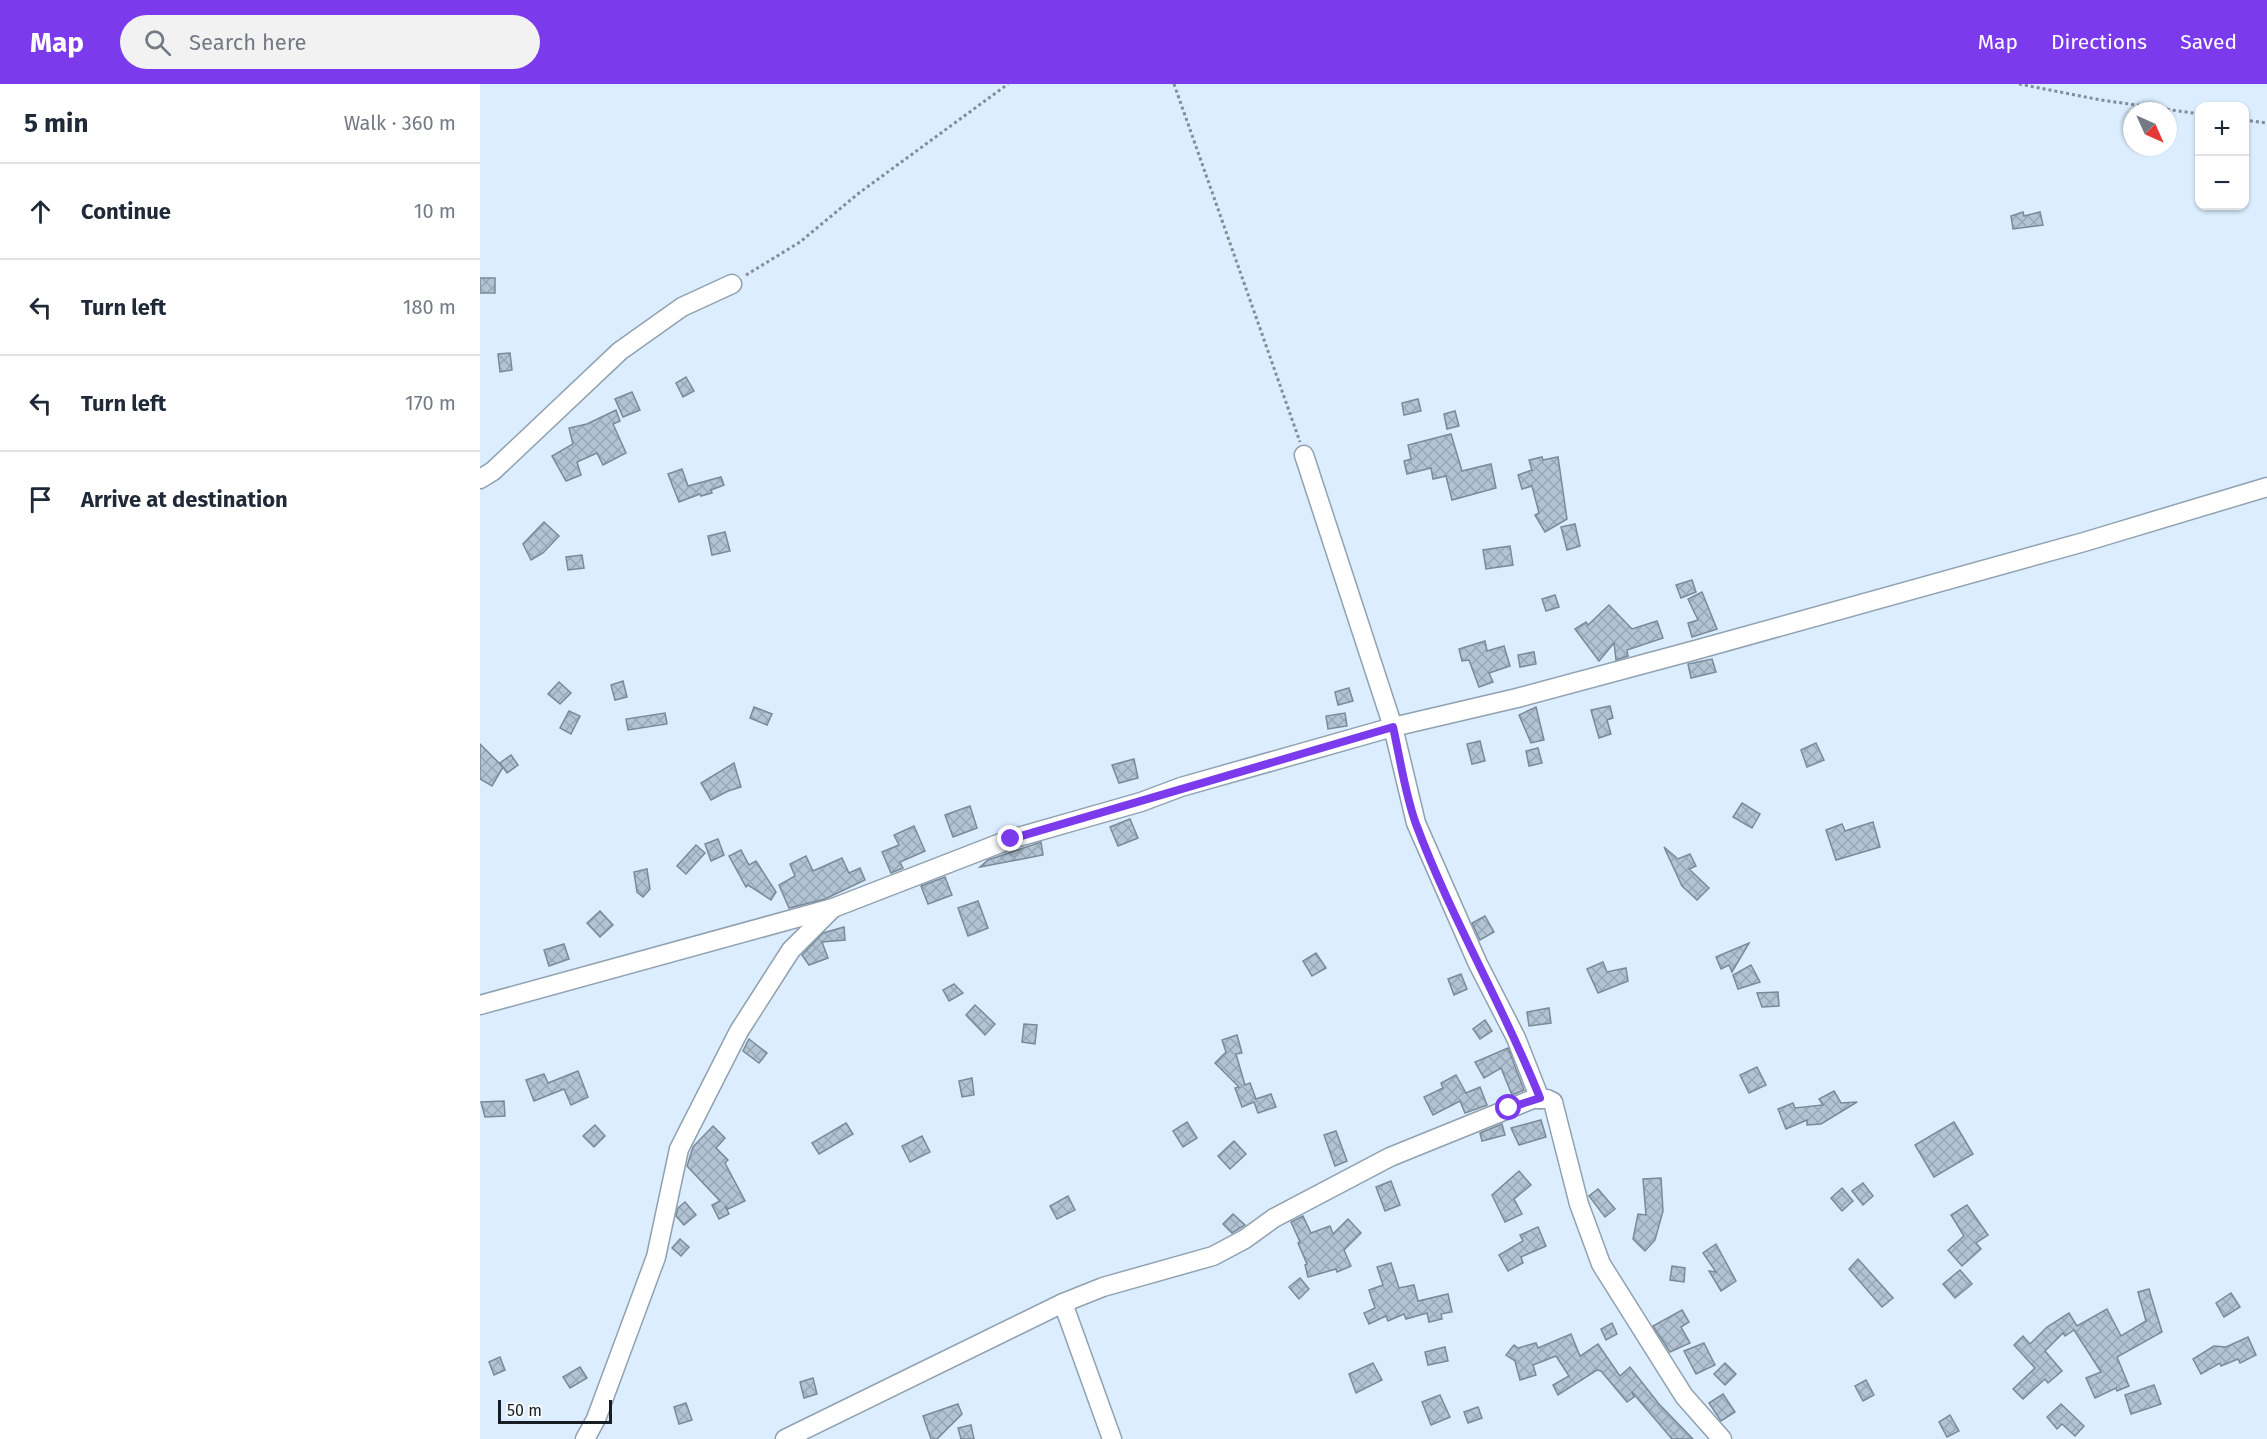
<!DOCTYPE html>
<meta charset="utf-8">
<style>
:root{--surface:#fff;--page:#f2f2f3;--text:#1f2937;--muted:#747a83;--line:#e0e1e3;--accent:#7c3aed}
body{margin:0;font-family:"Fira Sans",sans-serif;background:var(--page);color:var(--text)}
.controls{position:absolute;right:18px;top:18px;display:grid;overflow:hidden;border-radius:12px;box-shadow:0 2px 4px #0004}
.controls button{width:54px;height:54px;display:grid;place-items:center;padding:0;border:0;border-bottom:2px solid var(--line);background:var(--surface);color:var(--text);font:30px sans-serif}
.compass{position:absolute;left:1643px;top:18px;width:54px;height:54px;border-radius:50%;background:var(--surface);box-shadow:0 2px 4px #0004;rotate:135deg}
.scale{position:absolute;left:18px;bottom:15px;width:114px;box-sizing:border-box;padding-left:6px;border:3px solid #171e23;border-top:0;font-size:16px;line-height:21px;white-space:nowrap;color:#171e23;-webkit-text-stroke:4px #f5f8fc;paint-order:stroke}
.stop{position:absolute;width:18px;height:18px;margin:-14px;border:4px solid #7c3aed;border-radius:50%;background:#fff}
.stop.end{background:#7c3aed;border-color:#fff;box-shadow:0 2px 6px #0008}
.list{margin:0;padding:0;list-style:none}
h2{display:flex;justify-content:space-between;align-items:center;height:78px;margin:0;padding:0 24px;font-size:26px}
h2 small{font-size:20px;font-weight:400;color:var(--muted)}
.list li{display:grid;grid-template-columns:39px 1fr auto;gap:18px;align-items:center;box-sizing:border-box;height:96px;padding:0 24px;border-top:2px solid var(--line)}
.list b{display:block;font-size:22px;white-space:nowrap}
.list em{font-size:20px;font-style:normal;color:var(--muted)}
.icon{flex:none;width:33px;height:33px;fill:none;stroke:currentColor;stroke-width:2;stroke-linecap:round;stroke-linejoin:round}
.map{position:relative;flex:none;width:1787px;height:1355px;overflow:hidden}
header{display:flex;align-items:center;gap:36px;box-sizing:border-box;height:84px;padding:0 30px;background:var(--accent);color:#fff}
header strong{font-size:28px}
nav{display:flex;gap:33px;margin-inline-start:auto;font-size:21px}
.search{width:420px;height:54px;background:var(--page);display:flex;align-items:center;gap:15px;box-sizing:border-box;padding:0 21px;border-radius:33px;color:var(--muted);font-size:22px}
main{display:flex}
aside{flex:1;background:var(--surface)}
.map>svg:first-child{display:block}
.building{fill:url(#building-cross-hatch);stroke:#7a8a99;stroke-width:1.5}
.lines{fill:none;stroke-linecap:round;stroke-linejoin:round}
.minor-casing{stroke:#90a1b0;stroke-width:21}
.path{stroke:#818e99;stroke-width:3;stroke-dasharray:3 3;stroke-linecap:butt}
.minor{stroke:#fff;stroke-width:18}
.route{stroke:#7c3aed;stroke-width:8}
</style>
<header>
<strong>Map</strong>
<div class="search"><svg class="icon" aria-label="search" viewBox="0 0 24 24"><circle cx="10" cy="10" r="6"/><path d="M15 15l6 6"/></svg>Search here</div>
<nav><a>Map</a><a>Directions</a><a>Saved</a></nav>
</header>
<main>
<aside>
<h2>5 min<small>Walk · 360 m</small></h2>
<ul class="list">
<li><svg class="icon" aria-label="ahead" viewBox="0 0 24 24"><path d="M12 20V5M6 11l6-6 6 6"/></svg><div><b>Continue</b></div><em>10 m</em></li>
<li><svg class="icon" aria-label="left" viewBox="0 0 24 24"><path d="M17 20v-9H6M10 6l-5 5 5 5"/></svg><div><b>Turn left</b></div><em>180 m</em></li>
<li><svg class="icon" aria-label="left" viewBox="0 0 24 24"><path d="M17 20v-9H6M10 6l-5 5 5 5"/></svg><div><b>Turn left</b></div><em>170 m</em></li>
<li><svg class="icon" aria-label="arrive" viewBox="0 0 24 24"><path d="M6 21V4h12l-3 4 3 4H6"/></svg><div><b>Arrive at destination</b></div></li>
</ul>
</aside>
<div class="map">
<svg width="1787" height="1355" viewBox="0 0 1787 1355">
<defs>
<pattern id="building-cross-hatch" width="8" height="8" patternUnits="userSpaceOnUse" patternTransform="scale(1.5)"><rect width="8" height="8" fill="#b2c3d3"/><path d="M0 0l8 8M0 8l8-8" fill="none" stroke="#98a7b5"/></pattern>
</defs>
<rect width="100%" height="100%" fill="#dbedfe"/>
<!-- building -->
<g class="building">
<path d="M1543,128L1544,132L1560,128L1563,141L1533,145L1531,132Z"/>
<rect x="0" y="194" width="15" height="15"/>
<path d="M30,269L32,286L20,288L18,270Z"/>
<path d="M206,293L214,307L203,313L196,299Z"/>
<path d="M152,308L160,326L143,333L135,315Z"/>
<path d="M938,315L941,327L924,331L922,319Z"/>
<path d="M136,326L140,337L133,340L146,369L123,381L117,369L97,378L101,391L86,397L72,372L93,360L89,344L107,340Z"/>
<path d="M975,327L979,342L967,345L964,330Z"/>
<path d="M971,350L982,387L1011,380L1016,404L972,416L966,392L953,395L951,384L927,390L924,377L931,375L928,361Z"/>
<path d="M1062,373L1063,376L1078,373L1087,435L1065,448L1055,431L1059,429L1052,402L1042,405L1038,391L1052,386L1049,376Z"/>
<path d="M202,385L208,402L241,393L244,401L231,406L232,409L221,412L220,410L199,418L188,390Z"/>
<path d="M64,438L79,452L63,469L51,476L43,460Z"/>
<path d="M1095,440L1100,462L1087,466L1081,443Z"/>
<path d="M245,448L250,467L232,471L228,452Z"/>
<path d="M1030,462L1033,481L1006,485L1003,466Z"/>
<path d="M102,471L104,484L88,486L86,473Z"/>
<path d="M1212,496L1216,508L1201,514L1196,501Z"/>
<path d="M1222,508L1237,545L1212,553L1208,539L1218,536L1208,515Z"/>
<path d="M1075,511L1079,523L1066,527L1062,515Z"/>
<path d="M1129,521L1152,545L1177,537L1183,554L1147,566L1148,572L1136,576L1134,559L1119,577L1095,545L1106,538L1108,541Z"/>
<path d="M1005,557L1007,567L1024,562L1030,582L1009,589L1013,598L999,603L989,576L982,577L979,565Z"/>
<path d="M1054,568L1056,580L1040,583L1038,571Z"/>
<path d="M1232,575L1236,588L1211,594L1208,580Z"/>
<path d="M143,597L147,613L135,616L131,601Z"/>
<path d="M79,598L91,609L80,620L68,610Z"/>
<path d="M869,604L873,617L858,621L855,608Z"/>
<path d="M1130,622L1133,634L1127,636L1131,650L1119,654L1111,626Z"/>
<path d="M274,623L292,630L287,641L270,634Z"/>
<path d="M1056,623L1064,656L1051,659L1039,631Z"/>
<path d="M89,627L100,632L91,650L80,644Z"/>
<path d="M185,629L187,640L148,646L146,635Z"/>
<path d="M865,629L867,642L848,645L846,632Z"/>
<path d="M1000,657L1005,677L992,680L987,660Z"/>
<path d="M1336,659L1344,676L1327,683L1321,666Z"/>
<path d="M0,660L23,683L12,702L0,695Z"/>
<path d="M1058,664L1062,679L1049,682L1046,667Z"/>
<path d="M31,671L38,681L27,689L20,679Z"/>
<path d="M654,675L658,694L639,699L632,681Z"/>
<path d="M254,679L261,703L248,707L231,716L221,699Z"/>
<path d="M1262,719L1280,730L1272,744L1253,733Z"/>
<path d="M490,722L497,744L473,753L465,731Z"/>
<path d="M650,735L658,754L638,762L630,743Z"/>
<path d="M1393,738L1400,763L1356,776L1346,746L1362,740L1365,747Z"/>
<path d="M434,742L445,767L420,778L423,784L411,789L402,768L419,761L414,751Z"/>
<path d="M238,755L244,771L231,777L225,760Z"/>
<path d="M561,758L563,771L500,783L508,776Z"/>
<path d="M216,761L225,769L206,790L197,782Z"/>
<path d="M1184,763L1198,775L1210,770L1216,782L1209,785L1229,804L1217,816L1202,802Z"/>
<path d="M261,766L269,781L276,777L296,808L291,816L268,801L266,803L249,772Z"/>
<path d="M326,772L333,787L362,774L369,789L380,784L385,796L345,815L309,824L299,801L315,792L310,780Z"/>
<path d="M167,785L170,805L163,813L157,808L154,788Z"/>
<path d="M465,793L472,811L448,820L441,802Z"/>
<path d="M498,817L508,844L488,852L478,824Z"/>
<path d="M120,827L133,841L120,853L107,839Z"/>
<path d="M1005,832L1014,848L1000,856L992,839Z"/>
<path d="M364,843L365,856L342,858L348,874L329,881L322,871L343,849Z"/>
<path d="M1269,859L1252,888L1249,881L1241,885L1236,873Z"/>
<path d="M84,860L89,875L69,882L64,866Z"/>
<path d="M836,869L846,884L832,892L823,877Z"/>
<path d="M1123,878L1127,888L1146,884L1148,897L1118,909L1107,885Z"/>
<path d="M1271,881L1280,898L1258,905L1253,891Z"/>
<path d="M981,890L987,905L974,911L968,895Z"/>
<path d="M474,900L483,909L469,917L463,906Z"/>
<path d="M1298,908L1299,922L1282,923L1277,909Z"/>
<path d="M495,921L515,940L505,951L486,931Z"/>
<path d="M1069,924L1071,939L1049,942L1047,928Z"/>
<path d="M1005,936L1012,947L1000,955L993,945Z"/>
<path d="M544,940L557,941L555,960L542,958Z"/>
<path d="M757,951L762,969L756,970L765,1001L770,999L776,1015L791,1010L796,1023L778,1029L774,1018L762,1023L755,1004L759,1003L735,979L746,968L742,956Z"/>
<path d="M269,955L287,969L279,979L263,967Z"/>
<path d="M1028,964L1044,1006L1032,1011L1021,984L1004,994L995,978Z"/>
<path d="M1277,983L1286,1001L1269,1009L1260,991Z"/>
<path d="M98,987L108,1013L91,1021L84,1005L54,1017L46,996L64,990L68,999Z"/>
<path d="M976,991L986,1009L1000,1003L1007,1021L985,1029L980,1017L953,1031L944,1013L963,1004L961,999Z"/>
<path d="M492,994L494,1011L482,1013L479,997Z"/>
<path d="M1354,1007L1361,1019L1377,1018L1341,1040L1327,1041V1036L1306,1045L1298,1025L1313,1019L1315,1024L1343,1021L1339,1015Z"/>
<path d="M24,1017L25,1032L5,1033L1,1018Z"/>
<path d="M1061,1036L1066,1053L1039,1061L1031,1044Z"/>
<path d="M707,1038L717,1054L703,1063L693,1047Z"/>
<path d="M1474,1038L1493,1070L1454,1093L1435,1061Z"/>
<path d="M366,1039L373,1050L339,1070L332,1059Z"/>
<path d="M1022,1040L1025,1051L1002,1057L1000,1049Z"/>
<path d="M115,1041L125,1052L114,1063L103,1052Z"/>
<path d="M233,1042L245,1054L236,1064L248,1076L245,1079L265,1117L248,1125L245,1122L249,1130L239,1135L232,1121L240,1117L207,1082L213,1063Z"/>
<path d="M856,1047L867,1077L855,1082L844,1051Z"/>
<path d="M442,1052L450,1068L430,1078L422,1062Z"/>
<path d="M754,1057L766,1070L750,1085L738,1072Z"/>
<path d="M1039,1087L1051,1101L1034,1115L1042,1130L1025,1138L1012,1111Z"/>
<path d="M1181,1094L1183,1127L1175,1156L1165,1167L1153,1155L1158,1130L1166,1131L1163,1095Z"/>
<path d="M911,1097L920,1121L905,1127L896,1103Z"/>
<path d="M1383,1099L1393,1112L1383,1121L1372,1107Z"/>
<path d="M1362,1104L1373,1117L1362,1127L1351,1114Z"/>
<path d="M1118,1105L1135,1125L1125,1133L1109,1112Z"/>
<path d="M588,1112L595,1126L577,1135L570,1122Z"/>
<path d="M205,1118L216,1131L204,1141L196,1132L198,1124Z"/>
<path d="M1487,1121L1508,1151L1496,1159L1501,1165L1482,1182L1468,1166L1484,1152L1471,1131Z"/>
<path d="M753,1130L765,1141L752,1149L743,1140Z"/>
<path d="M823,1132L831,1149L850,1142L853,1150L868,1135L881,1149L864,1166L871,1182L857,1188L856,1185L828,1193L825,1181L827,1180L818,1159L820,1158L811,1138Z"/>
<path d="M1058,1143L1066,1162L1041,1173L1043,1179L1028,1187L1019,1171L1043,1157L1040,1151Z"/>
<path d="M200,1155L209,1163L201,1172L192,1164Z"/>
<path d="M1236,1160L1256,1197L1241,1207L1229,1187L1236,1188L1223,1169Z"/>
<path d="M1378,1175L1413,1214L1402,1223L1369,1185Z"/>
<path d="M911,1179L919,1204L934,1201L938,1217L968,1210L972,1228L961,1230L962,1235L949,1238L947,1229L926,1235L924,1230L908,1237L906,1232L889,1240L884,1229L895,1224L889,1206L903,1201L897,1183Z"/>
<path d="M1192,1182L1205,1184L1204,1198L1190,1196Z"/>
<path d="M1480,1186L1492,1200L1475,1214L1463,1200Z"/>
<path d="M820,1194L829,1205L819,1215L809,1203Z"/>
<path d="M1669,1205L1682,1248L1637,1273L1649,1302L1637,1307L1636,1304L1615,1314L1606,1294L1621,1288L1594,1246L1585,1252L1583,1249L1565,1267L1582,1287L1568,1299L1565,1295L1543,1315L1533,1305L1555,1284L1534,1261L1543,1252L1550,1260L1567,1243L1589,1229L1597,1242L1627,1225L1641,1252L1666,1237L1658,1208Z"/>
<path d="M1751,1209L1760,1223L1744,1233L1736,1219Z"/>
<path d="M1202,1226L1209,1238L1201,1243L1210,1259L1190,1268L1173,1242Z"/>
<path d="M1132,1239L1137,1250L1126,1256L1121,1245Z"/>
<path d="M1091,1250L1100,1272L1118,1260L1140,1292L1150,1283L1179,1320L1213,1355H1192L1152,1308L1154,1313L1147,1318L1121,1287L1117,1286L1078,1311L1073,1301L1089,1292L1076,1272L1053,1281L1056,1291L1040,1296L1035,1277L1026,1271L1034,1261L1038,1264L1056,1259L1058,1264Z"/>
<path d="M1768,1253L1776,1271L1760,1279L1758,1275L1741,1282L1740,1279L1721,1290L1713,1275L1734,1262L1746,1263Z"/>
<path d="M1224,1259L1235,1281L1216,1290L1204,1267Z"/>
<path d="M965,1263L968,1277L948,1281L945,1268Z"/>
<path d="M20,1273L25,1286L14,1291L9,1278Z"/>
<path d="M893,1279L902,1296L876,1309L869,1290Z"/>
<path d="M1245,1279L1256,1290L1245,1301L1234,1290Z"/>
<path d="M100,1283L107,1294L90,1304L83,1293Z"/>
<path d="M333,1294L337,1310L324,1314L320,1298Z"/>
<path d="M1386,1296L1394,1311L1383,1317L1375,1302Z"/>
<path d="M1674,1301L1681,1320L1651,1330L1645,1311Z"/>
<path d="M1243,1310L1255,1328L1241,1337L1229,1319Z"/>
<path d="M960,1311L970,1333L951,1341L942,1318Z"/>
<path d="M206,1319L212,1336L199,1340L194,1323Z"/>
<path d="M478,1320L482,1330L457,1355H451L443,1332Z"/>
<path d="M1581,1320L1604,1342L1595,1352L1582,1340L1577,1345L1567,1333Z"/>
<path d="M998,1323L1002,1334L988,1339L984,1328Z"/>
<path d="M1470,1331L1479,1347L1467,1353L1459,1338Z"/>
<path d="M491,1341L494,1355H481L478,1344Z"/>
</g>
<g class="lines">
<!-- minor casing -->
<g class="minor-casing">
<g id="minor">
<path d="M824,371L913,643L936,739L998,880L1036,954L1060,1015"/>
<path d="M0,395L13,387L140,267L202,223L252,200"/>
<path d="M0,921L353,824L531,755L661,718L701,703L913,643L1037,614L1212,567L1604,458L1787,403"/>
<path d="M583,1219L632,1355"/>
<path d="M105,1355L116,1335L176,1173L199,1065L259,947L311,866L352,825"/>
<path d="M305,1355L583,1219L623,1203L733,1172L765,1155L794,1134L910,1073L1053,1015H1067L1073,1018L1099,1120L1121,1180L1204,1312L1242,1355"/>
</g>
</g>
<!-- path -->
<g class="path">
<path d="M694,0L820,358"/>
<path d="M1539,0L1621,16L1720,30"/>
<path d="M1764,36L1787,39"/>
<path d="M266,191L320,158L379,109L528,0"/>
</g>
<!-- minor -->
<use href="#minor" class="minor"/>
</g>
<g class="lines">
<!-- route -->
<path class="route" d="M531,755L913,643C920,674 925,710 936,740C971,834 1023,921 1060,1014L1029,1024"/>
</g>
</svg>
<div class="controls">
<button>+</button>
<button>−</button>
</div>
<svg class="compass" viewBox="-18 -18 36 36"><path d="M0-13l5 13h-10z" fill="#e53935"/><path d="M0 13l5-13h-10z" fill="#747a83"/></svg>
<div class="scale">50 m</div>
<div class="stop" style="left:1029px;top:1024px"></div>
<div class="stop end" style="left:531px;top:755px"></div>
</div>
</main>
